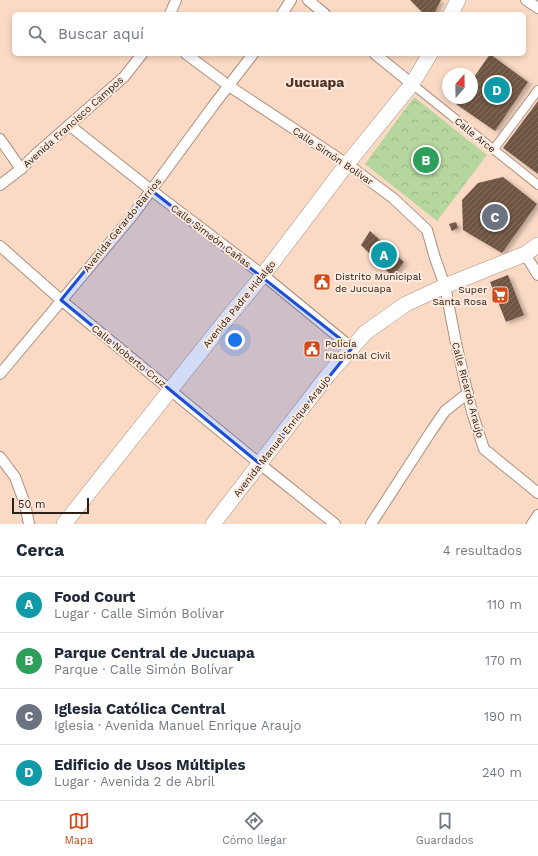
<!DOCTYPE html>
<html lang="es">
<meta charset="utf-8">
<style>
:root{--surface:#fff;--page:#f6f6f7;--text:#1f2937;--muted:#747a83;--line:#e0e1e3;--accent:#d24b1a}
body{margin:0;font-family:"Work Sans",sans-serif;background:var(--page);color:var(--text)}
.compass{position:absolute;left:442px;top:68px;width:36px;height:36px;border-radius:50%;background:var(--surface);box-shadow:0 2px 6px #0003;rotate:20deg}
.scale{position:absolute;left:12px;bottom:10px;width:77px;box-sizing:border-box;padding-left:4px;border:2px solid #2b2018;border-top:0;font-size:11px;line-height:14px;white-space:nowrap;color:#2b2018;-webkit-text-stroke:3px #feeadd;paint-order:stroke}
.you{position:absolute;left:235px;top:340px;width:14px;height:14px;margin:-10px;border:3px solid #fff;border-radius:50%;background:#1a73e8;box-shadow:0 0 0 6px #1a73e833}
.badge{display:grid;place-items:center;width:26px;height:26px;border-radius:50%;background:var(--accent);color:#fff;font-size:13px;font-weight:700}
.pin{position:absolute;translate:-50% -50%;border:2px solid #fff;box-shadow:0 1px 4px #0006}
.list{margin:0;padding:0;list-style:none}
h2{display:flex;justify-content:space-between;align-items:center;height:52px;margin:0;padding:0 16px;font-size:17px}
h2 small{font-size:13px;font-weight:400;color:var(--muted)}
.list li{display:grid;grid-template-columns:26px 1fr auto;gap:12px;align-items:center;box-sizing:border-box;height:56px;padding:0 16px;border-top:1px solid var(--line)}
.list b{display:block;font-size:15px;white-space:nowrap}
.list p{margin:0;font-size:13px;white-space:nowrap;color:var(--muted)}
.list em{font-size:13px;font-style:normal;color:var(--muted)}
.icon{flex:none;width:22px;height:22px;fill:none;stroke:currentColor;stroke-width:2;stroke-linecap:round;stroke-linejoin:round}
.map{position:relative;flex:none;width:538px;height:524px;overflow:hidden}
.search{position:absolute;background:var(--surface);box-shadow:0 2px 6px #0003;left:12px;right:12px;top:12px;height:44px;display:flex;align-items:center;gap:10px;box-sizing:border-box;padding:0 14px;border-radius:6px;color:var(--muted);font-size:15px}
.sheet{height:276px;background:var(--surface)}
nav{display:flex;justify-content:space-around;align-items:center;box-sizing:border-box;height:56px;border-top:1px solid var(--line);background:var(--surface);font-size:11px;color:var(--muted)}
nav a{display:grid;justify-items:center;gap:2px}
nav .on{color:var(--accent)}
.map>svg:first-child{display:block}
.park{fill:url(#park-crowns)}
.building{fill:url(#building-hatch);filter:url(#shadow)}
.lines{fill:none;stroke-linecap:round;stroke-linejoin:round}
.pedestrian-casing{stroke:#ad8f7c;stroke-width:10}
.minor-casing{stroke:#ad8f7c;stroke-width:12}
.secondary-casing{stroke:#ad8f7c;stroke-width:16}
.pedestrian{stroke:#fff;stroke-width:8}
.minor{stroke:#fff;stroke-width:10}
.secondary{stroke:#fff;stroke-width:15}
.marked{fill:#1d4ed8;fill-opacity:0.2;stroke:#1d4ed8;stroke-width:3;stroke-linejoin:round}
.labels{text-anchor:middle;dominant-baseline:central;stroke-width:4;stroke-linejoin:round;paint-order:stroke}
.street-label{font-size:10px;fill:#2b2018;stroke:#feeadd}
.poi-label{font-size:10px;fill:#2b2018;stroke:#feeadd;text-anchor:start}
.district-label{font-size:14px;font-weight:bold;fill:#4e3524;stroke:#feeadd}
</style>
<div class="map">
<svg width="538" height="524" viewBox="0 0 538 524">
<defs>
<pattern id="park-crowns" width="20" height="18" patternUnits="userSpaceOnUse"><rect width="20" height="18" fill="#b5d69d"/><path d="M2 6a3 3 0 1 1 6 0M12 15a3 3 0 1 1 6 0" fill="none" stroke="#9cb786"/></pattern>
<pattern id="building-hatch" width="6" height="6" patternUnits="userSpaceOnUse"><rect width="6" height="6" fill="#705543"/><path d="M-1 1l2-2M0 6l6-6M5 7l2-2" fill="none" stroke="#846f61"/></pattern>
<filter id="shadow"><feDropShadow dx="3.5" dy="2" stdDeviation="2" flood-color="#0004"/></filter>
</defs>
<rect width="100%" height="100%" fill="#fadac5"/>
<!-- park -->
<path class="park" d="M414,97L487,155L437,221L365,164Z"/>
<!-- building -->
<g class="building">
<path d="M410,0H441L434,14H424Z"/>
<path d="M490,54L528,82L495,131L456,104L460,98H472V80Z"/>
<path d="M538,101V174L503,148Z"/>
<path d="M503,177L537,204L502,253L463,230L462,200L478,183Z"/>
<path d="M456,222L458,228L452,231L449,224Z"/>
<path d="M370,231L404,262L393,277L361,245Z"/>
<path d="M508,275L524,315L506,322L490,282Z"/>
</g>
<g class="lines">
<!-- pedestrian casing -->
<g class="pedestrian-casing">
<g id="pedestrian">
<path d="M412,84L538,185"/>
<path d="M494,149L538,90"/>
</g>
</g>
<!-- minor casing -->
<g class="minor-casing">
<g id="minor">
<path d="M308,0L325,14"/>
<path d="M526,0L538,8"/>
<path d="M170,14L176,0"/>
<path d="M282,14L291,0"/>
<path d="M186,54L229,86L347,164L393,198L427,230L435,258L445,286L456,343L472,412L484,449L538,493"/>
<path d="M375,54L412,84"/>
<path d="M69,125L151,190L263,275L352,348"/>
<path d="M0,139L21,169"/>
<path d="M0,185L21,169L36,154L124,77L142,54"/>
<path d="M0,246L61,300L260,464L335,524"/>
<path d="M525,254L538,275"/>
<path d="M0,374L133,215L213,106L253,54"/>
<path d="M0,457L15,477L25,504L29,524"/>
<path d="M371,524L430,433L445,411L468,393"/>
<path d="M532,524L538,515"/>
</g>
</g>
<!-- secondary casing -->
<g class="secondary-casing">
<g id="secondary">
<path d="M451,14L458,0"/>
<path d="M64,524L225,321L263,275L347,164L412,84L430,54"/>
<path d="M213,524L328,375L366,332L406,304L445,286L525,254L538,245"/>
</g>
</g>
<!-- pedestrian -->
<use href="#pedestrian" class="pedestrian"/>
<!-- minor -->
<use href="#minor" class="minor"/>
<!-- secondary -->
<use href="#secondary" class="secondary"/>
</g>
<!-- marked area -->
<path class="marked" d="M151,190L352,348L260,464L61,300Z"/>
<!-- icons -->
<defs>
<g id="civic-square" transform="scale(0.9)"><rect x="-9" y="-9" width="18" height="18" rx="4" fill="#d24b1a" stroke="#feeadd"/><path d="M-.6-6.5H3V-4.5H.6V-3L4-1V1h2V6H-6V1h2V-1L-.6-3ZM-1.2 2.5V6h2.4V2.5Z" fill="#fff"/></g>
<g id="supermarket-square" transform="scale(0.9)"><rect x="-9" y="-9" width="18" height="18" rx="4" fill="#d24b1a" stroke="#feeadd"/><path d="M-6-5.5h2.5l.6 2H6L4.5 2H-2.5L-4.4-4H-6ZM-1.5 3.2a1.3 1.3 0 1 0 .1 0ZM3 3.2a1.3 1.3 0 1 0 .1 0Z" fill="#fff"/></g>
</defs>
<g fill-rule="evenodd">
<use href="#civic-square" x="322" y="282"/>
<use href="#supermarket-square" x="500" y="295"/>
<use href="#civic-square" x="312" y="349"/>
</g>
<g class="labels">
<!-- street labels -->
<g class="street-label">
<text transform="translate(73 122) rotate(-42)">Avenida Francisco Campos</text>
<text transform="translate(475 135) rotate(39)">Calle Arce</text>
<text transform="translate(333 156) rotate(34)">Calle Simón Bolívar</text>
<text transform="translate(122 225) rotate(-51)">Avenida Gerardo Barrios</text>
<text transform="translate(211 236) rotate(37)">Calle Simeón Cañas</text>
<text transform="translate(239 304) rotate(-51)">Avenida Padre Hidalgo</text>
<text transform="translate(129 356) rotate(39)">Calle Noberto Cruz</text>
<text transform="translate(468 390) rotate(75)">Calle Ricardo Araujo</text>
<text transform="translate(282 436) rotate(-52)">Avenida Manuel Enrique Araujo</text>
</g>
<!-- poi labels -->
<g class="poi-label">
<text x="335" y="276">Distrito Municipal<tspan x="335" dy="12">de Jucuapa</tspan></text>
<text x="487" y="289" text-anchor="end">Super<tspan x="487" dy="12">Santa Rosa</tspan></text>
<text x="325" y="343">Policía<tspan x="325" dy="12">Nacional Civil</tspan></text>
</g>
<!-- district labels -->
<g class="district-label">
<text x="315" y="82">Jucuapa</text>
</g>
</g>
</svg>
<svg class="compass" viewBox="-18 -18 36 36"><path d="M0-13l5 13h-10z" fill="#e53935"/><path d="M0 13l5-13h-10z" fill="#747a83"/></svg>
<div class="scale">50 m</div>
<div class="you"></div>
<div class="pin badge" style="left:384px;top:255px;background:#0f9aa8">A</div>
<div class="pin badge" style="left:426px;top:160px;background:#2e9e5b">B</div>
<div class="pin badge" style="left:495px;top:217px;background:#6b7280">C</div>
<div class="pin badge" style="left:497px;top:90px;background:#0f9aa8">D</div>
<div class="search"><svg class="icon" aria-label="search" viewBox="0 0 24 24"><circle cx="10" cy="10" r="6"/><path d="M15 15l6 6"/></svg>Buscar aquí</div>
</div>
<section class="sheet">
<h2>Cerca<small>4 resultados</small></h2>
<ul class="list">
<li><span class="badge" style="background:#0f9aa8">A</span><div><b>Food Court</b><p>Lugar · Calle Simón Bolívar</p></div><em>110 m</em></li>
<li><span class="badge" style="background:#2e9e5b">B</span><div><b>Parque Central de Jucuapa</b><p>Parque · Calle Simón Bolívar</p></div><em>170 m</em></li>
<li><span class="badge" style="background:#6b7280">C</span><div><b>Iglesia Católica Central</b><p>Iglesia · Avenida Manuel Enrique Araujo</p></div><em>190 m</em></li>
<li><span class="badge" style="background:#0f9aa8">D</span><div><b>Edificio de Usos Múltiples</b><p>Lugar · Avenida 2 de Abril</p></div><em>240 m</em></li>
</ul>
</section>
<nav>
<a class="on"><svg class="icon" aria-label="map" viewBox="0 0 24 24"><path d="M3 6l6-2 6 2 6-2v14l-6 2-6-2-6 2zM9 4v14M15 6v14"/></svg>Mapa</a>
<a><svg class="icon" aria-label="directions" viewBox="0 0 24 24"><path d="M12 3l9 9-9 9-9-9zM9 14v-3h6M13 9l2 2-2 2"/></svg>Cómo llegar</a>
<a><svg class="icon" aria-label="saved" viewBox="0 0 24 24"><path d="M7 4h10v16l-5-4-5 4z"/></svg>Guardados</a>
</nav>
